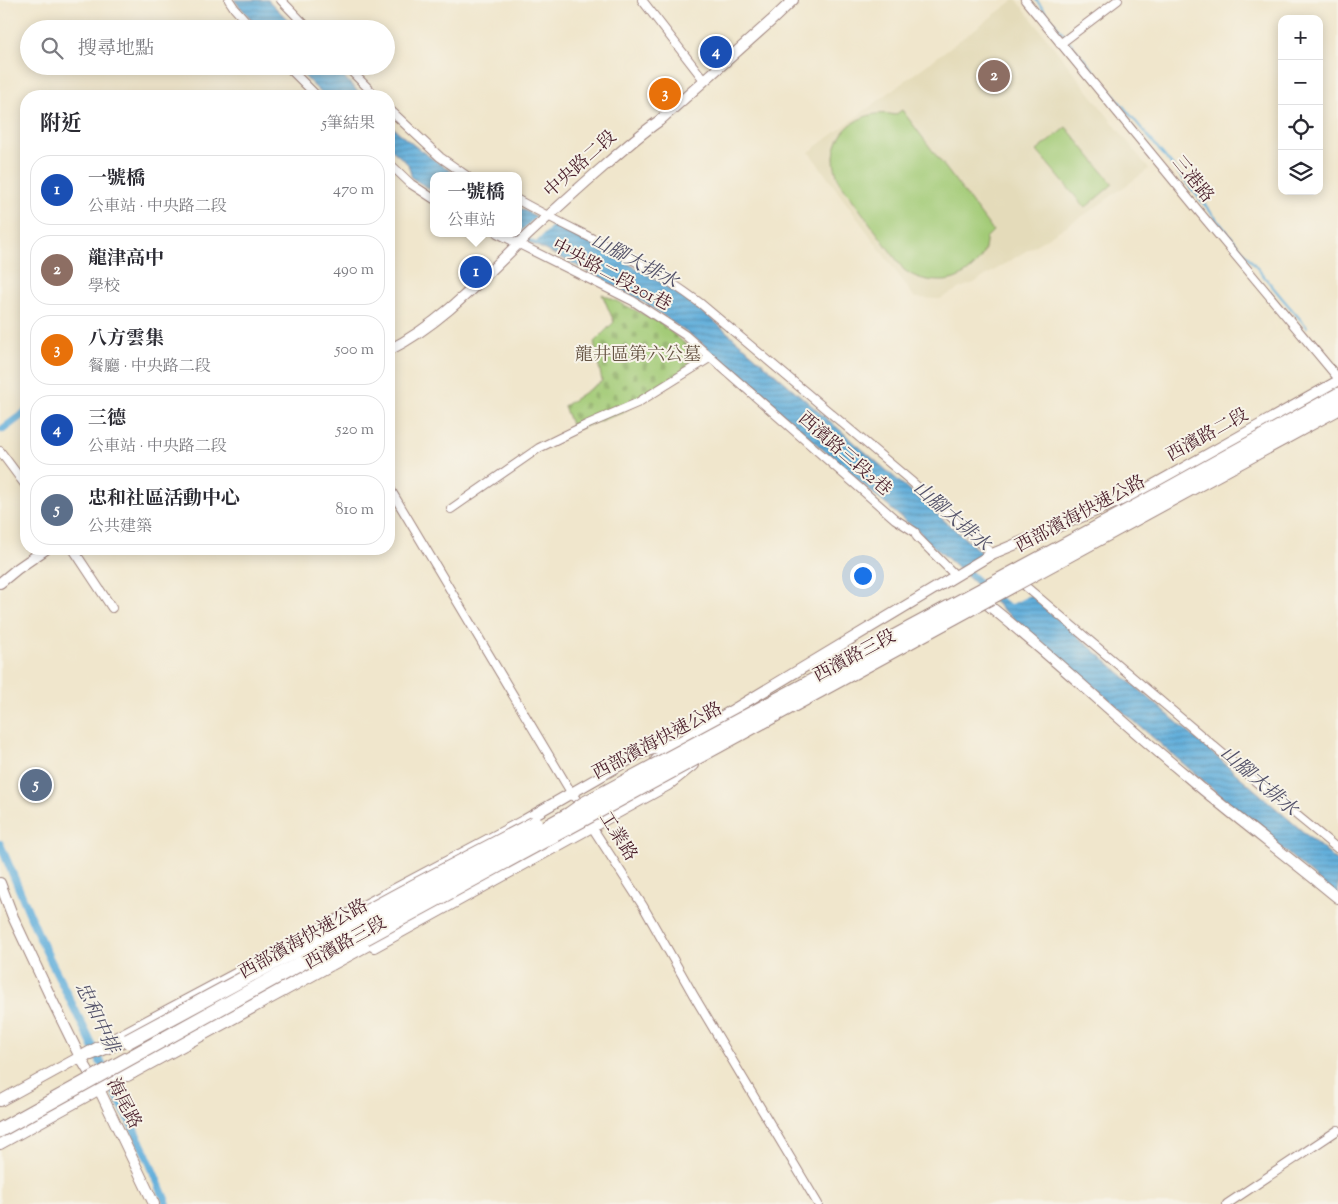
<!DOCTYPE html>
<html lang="zh-TW">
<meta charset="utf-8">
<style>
:root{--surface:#fff;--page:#f7f7f7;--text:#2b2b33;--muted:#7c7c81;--line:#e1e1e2;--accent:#2563eb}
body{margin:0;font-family:"Sorts Mill Goudy","Noto Serif TC",serif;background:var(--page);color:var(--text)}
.controls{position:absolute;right:15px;top:15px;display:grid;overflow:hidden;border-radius:10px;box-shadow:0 2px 12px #0003}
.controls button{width:45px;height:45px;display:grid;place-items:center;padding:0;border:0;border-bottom:1px solid var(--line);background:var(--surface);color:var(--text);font:25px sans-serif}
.you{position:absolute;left:862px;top:575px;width:18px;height:18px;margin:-12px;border:4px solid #fff;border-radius:50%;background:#1a73e8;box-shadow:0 0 0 8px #1a73e833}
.badge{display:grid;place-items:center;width:32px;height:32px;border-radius:50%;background:var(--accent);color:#fff;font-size:16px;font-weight:700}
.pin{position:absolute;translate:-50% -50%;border:2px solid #fff;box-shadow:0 1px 5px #0006}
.popup{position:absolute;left:430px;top:172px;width:92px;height:65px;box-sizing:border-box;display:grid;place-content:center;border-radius:10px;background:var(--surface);filter:drop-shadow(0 1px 4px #0005);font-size:16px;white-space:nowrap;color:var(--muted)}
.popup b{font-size:19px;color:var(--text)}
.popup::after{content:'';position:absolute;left:50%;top:100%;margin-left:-10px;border:10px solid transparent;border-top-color:var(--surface)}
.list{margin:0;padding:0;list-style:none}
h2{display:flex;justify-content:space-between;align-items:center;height:65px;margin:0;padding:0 20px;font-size:21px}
h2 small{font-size:16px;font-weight:400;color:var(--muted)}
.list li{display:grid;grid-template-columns:32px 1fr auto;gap:15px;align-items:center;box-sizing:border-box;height:70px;margin:0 10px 10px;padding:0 10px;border:1px solid var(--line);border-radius:20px}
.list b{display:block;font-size:19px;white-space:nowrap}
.list p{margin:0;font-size:16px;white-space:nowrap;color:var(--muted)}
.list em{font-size:16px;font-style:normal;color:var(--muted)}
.icon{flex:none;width:28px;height:28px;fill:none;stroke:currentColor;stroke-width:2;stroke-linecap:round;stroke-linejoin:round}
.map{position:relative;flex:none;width:1338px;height:1204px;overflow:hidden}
.search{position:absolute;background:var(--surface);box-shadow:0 2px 12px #0003;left:20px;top:20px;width:375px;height:55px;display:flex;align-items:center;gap:12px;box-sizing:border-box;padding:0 18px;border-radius:28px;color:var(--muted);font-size:19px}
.panel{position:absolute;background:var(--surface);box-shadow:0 2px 12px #0003;left:20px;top:90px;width:375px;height:465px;border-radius:20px}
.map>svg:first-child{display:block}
.built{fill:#e4dbba}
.green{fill:#a3cb77;stroke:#767551}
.cemetery{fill:url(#cemetery-stones);stroke:#767551}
.water{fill:url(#water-rules);stroke:#566783}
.pier{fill:#f0e6cc}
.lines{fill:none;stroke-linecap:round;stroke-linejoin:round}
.stream{stroke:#62afdb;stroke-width:2}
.canal{stroke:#62afdb;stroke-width:8}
.street-casing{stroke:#9d827c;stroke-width:10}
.secondary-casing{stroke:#9d827c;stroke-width:12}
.highway-casing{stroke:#9d827c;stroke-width:16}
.street{stroke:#fff;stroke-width:8}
.secondary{stroke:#fff;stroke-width:10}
.highway{stroke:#fff;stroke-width:14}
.highway-bridge-casing{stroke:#9d827c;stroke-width:16;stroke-linecap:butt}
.highway-bridge{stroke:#fff;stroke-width:14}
.labels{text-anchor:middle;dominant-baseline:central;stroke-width:4;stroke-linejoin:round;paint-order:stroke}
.street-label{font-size:18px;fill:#4a1f2b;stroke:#f7f3e8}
.park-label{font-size:18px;fill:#655342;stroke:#f7f3e8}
.water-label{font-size:19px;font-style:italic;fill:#525169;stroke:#f7f3e8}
</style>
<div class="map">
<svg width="1338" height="1204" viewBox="0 0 1338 1204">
<defs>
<pattern id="cemetery-stones" width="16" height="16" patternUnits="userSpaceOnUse" patternTransform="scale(1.25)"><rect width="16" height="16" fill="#a3cb77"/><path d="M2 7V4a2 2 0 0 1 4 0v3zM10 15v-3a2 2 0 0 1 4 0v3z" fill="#8eae67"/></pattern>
<pattern id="water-rules" width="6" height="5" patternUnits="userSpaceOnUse" patternTransform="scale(1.25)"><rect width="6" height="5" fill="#62afdb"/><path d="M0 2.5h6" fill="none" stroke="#538eb2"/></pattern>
</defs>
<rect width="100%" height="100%" fill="#f7f3e8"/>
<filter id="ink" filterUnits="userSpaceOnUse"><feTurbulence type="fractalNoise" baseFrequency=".02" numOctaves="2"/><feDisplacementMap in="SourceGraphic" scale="10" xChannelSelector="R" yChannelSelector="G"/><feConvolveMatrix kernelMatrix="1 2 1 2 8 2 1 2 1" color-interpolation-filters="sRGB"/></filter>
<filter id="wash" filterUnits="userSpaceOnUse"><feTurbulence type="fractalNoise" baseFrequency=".0096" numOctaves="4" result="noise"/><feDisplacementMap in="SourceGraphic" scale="20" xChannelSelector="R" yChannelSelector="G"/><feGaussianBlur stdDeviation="1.12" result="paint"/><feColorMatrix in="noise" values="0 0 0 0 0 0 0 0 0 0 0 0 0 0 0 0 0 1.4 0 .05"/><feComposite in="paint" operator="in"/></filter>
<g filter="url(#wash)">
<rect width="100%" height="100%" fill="#f0e6cc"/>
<!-- built -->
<path class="built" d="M1014,0H1017L1149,169L1089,212L974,283L960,288L940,299L915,298L809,152Z"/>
<!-- green -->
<g class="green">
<path d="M902,110L993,231L986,238C988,260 962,282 941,281C927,281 915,278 904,270L839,181C836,173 834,166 834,158C835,127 866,108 895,115Z"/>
<path d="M1066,127L1113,184L1085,208L1037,151Z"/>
</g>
<!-- cemetery -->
<path class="cemetery" d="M602,294L659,322L702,358L686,372L621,413L575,430L572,427L564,406L602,381L594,342L614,322Z"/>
<!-- water -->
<g class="water">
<path d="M234,0H268L297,29H260Z"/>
<path d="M294,66H333L362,96H324Z"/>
<path d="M389,123C409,144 434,160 458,176H434L433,191L412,178L408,164L389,147Z"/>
<path d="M519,208C568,232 617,255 663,284C680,295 696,308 713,320L1338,862V897L1077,672L1001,608L954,564L923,537L921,533L903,519L861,483L703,344L648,305L572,263L510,233H518Z"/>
</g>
<!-- pier -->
<g class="pier">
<path d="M538,215L555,223L536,242L519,233Z"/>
<path d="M988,556L1032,594L1010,605L967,567Z"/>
</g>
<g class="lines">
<!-- stream -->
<g class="stream">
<path d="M1036,0L1066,37"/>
<path d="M1069,41L1282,298L1307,327"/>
</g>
<!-- canal -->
<g class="canal">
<path d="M3,429L26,412"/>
<path d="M0,844L41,941L146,1154L167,1204"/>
</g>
</g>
</g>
<g filter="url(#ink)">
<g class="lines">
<!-- street casing -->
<g class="street-casing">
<g id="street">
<path d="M229,0L235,9L253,29"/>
<path d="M281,0L309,29"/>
<path d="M642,0L704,80"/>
<path d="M1025,0L1201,214L1338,378"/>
<path d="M1060,44L1118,0"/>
<path d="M287,66L317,96"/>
<path d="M346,66L376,96"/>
<path d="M389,109L440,157L467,176"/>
<path d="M389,163L411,184L434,199"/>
<path d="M518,200C559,223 602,242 642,265C662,276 681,289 700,303L911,481L992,554"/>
<path d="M497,233L633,301L685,335L895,519L915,532L917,537L955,575"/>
<path d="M0,451L26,486"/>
<path d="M389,487L572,794L582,807"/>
<path d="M451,509L539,448L586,425L637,403L711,357"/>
<path d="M73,549L112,608"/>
<path d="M1024,585L1249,776L1338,849"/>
<path d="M590,824L643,906L694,996L818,1204"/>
<path d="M83,1057L91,1056L128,1041"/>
<path d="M1227,1204L1338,1130"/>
</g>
</g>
<!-- secondary casing -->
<g class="secondary-casing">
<g id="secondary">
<path d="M389,350C439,325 478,283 518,244C546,218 574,192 603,167C621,151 639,135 659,121L771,21L793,0"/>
<path d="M0,583L17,569L46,549"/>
<path d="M987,604C1056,659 1120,721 1188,777C1237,819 1289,857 1338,898"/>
<path d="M656,760L681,741L992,554L1139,493L1338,381"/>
<path d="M0,883L13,917L51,998L80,1057L99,1089L154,1204"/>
<path d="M374,947L668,785L693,765"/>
<path d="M0,1101L89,1052L523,821L641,753L675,742"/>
<path d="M0,1144L127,1074L133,1073"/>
</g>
</g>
<!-- highway casing -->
<g class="highway-casing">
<path id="highway" d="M127,1074L381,936"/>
</g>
<!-- street -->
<use href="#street" class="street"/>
<!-- secondary -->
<use href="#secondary" class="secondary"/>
<!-- highway -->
<use href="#highway" class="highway"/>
<!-- highway-bridge casing -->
<g class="highway-bridge-casing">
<g id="highway-bridge">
<path d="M365,938L1338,408"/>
<path d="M128,1041L415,886L535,823"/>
<path d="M0,1130L570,814L584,804L1158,495L1338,395"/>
</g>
</g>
<!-- highway-bridge -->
<use href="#highway-bridge" class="highway-bridge"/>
</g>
</g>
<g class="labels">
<!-- street labels -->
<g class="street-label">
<text transform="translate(581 165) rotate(-42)">中央路二段</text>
<text transform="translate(1192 180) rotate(51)">三港路</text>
<text transform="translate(611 276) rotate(28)">中央路二段201巷</text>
<text transform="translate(1208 436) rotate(-29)">西濱路二段</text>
<text transform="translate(844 455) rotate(41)">西濱路三段2巷</text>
<text transform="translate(1081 515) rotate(-28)">西部濱海快速公路</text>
<text transform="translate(855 657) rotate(-28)">西濱路三段</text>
<text transform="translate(658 742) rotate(-28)">西部濱海快速公路</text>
<text transform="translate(617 837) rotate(58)">工業路</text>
<text transform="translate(304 940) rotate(-29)">西部濱海快速公路</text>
<text transform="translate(346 944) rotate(-29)">西濱路三段</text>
<text transform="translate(123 1104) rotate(63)">海尾路</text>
</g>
<!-- park labels -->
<g class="park-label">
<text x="638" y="356">龍井區第六公墓</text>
</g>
<!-- water labels -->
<g class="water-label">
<text transform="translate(634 262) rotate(28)">山腳大排水</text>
<text transform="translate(951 517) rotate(41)">山腳大排水</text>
<text transform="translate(1258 782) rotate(41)">山腳大排水</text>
<text transform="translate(96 1018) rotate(64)">忠和中排</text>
</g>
</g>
</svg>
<div class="controls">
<button>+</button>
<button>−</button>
<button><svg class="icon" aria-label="locate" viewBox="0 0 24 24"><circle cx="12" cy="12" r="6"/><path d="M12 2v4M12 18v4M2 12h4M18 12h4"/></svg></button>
<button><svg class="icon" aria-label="layers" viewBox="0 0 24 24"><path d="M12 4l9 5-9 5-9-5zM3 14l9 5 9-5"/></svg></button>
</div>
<div class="you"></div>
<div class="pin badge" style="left:476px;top:272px;background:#1a4fb4">1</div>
<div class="popup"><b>一號橋</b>公車站</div>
<div class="pin badge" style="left:994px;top:76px;background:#8d6e63">2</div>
<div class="pin badge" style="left:665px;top:94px;background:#e8710a">3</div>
<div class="pin badge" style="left:716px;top:52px;background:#1a4fb4">4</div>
<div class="pin badge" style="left:36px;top:785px;background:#5c6f8a">5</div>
<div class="search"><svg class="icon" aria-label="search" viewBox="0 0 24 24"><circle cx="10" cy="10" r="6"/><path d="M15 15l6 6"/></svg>搜尋地點</div>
<section class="panel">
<h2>附近<small>5筆結果</small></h2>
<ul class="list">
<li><span class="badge" style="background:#1a4fb4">1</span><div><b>一號橋</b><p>公車站 · 中央路二段</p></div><em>470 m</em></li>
<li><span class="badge" style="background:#8d6e63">2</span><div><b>龍津高中</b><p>學校</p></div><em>490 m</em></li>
<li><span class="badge" style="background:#e8710a">3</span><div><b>八方雲集</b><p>餐廳 · 中央路二段</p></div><em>500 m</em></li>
<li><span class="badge" style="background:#1a4fb4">4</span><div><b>三德</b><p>公車站 · 中央路二段</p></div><em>520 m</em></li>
<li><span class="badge" style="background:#5c6f8a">5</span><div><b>忠和社區活動中心</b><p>公共建築</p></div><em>810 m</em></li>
</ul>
</section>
</div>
